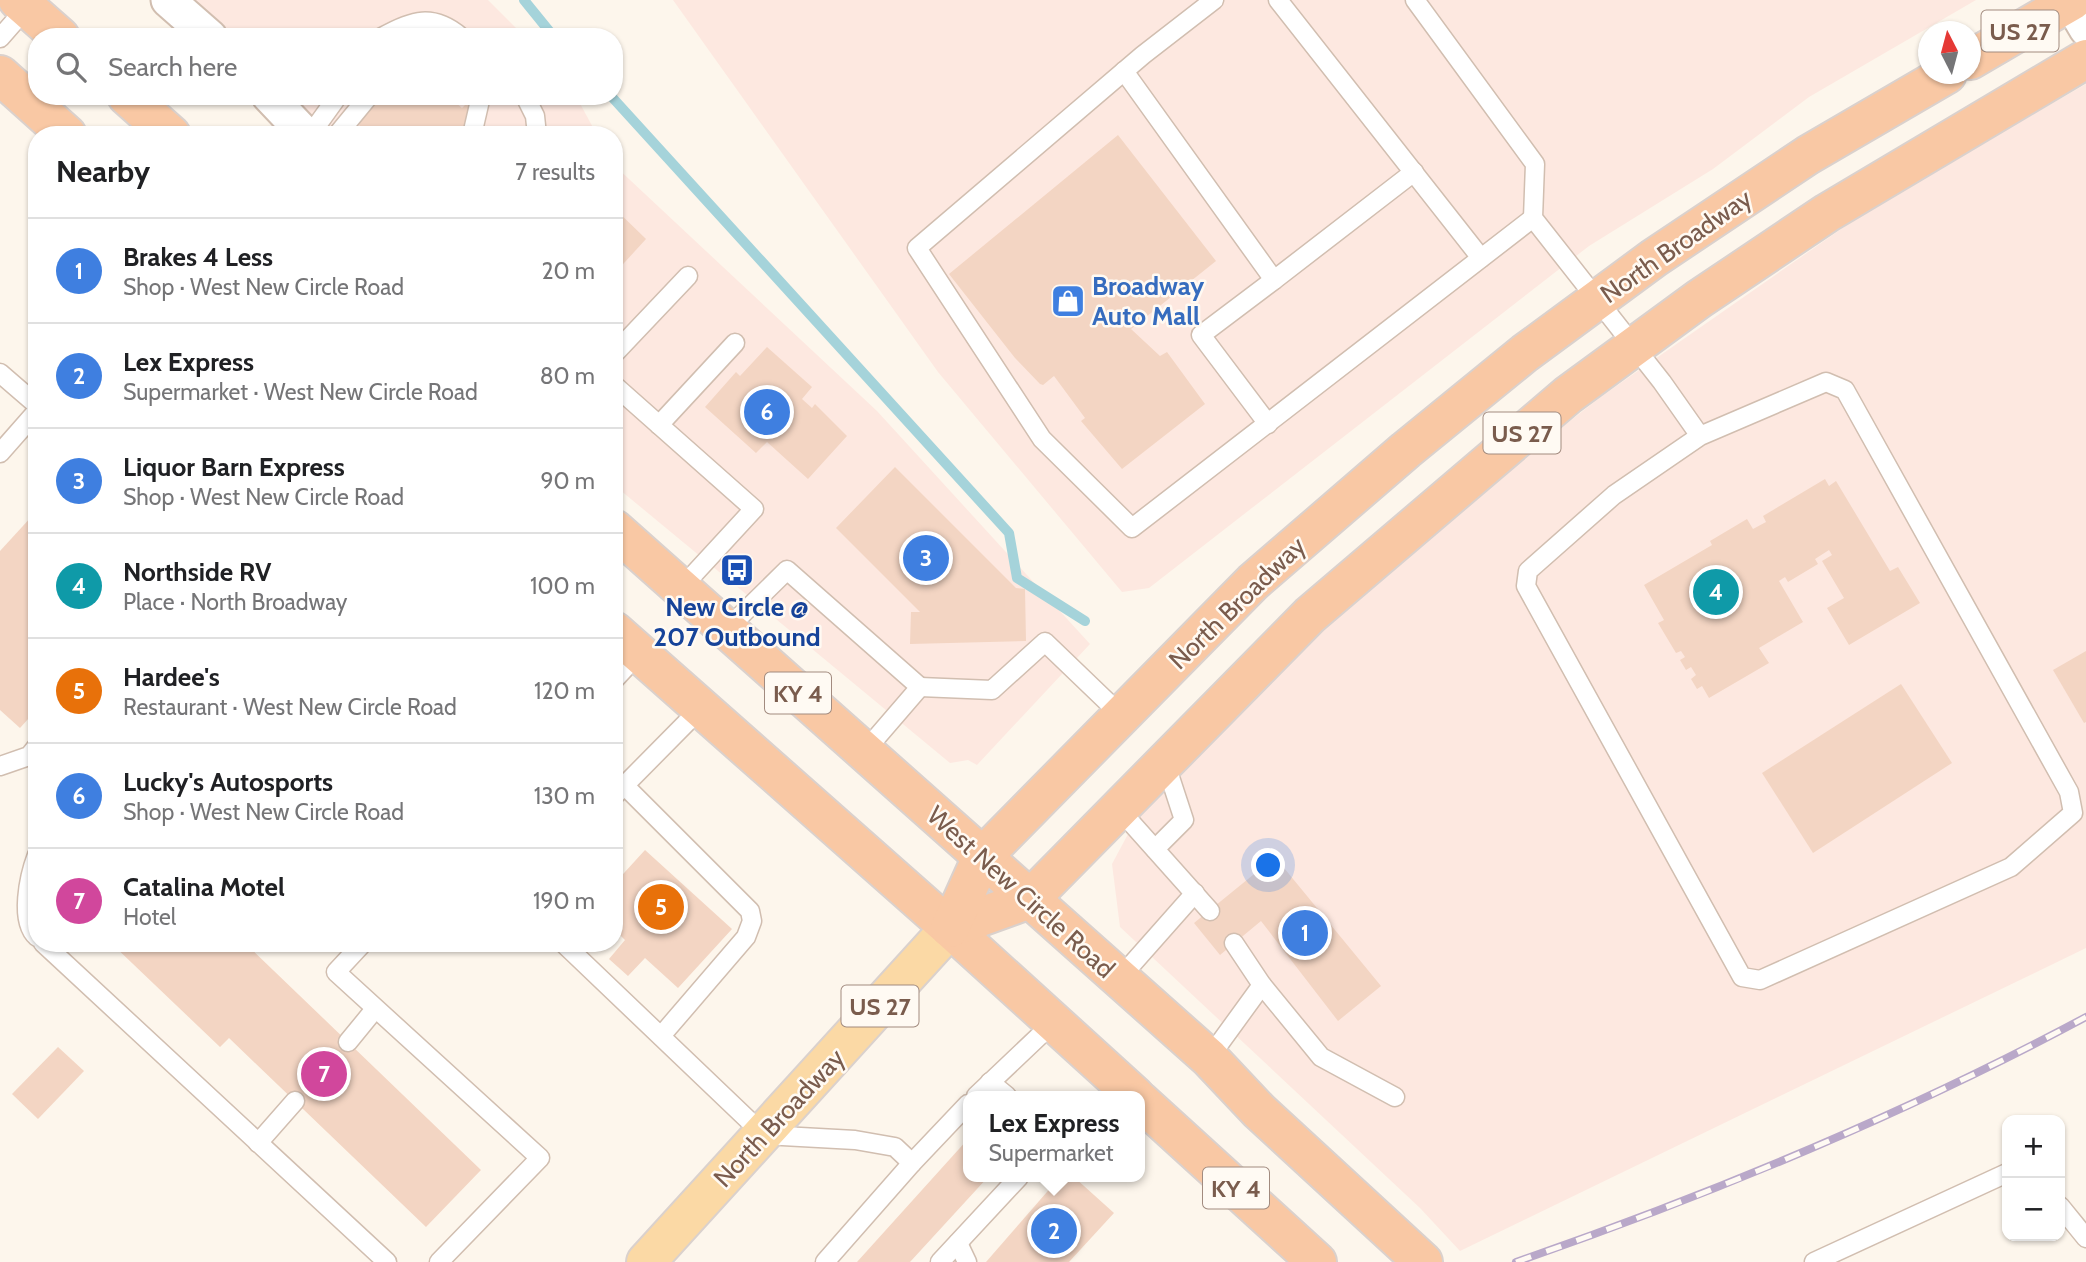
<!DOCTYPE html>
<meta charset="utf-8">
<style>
:root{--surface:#fff;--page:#f2f2f2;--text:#202124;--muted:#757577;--line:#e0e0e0;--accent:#e76f51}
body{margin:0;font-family:Cabin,sans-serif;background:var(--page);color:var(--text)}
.controls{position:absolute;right:21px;bottom:21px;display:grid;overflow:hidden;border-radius:14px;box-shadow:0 2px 5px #0004}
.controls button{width:63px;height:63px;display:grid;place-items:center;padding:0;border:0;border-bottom:2px solid var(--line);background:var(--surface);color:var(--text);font:35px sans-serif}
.compass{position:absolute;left:1918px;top:21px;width:63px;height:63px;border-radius:50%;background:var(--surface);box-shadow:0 2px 5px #0004;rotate:354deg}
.you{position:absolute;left:1269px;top:866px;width:24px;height:24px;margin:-18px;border:5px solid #fff;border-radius:50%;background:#1a73e8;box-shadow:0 0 0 10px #1a73e833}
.badge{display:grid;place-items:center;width:46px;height:46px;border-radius:50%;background:var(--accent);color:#fff;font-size:23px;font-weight:700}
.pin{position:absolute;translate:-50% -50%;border:4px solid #fff;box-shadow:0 2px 7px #0006}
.popup{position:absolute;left:963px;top:1091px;width:182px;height:91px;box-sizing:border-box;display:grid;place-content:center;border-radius:14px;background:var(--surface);filter:drop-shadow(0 2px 5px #0005);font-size:23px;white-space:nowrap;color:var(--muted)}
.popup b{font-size:26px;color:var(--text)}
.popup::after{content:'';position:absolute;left:50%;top:100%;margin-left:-14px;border:14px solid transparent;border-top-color:var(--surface)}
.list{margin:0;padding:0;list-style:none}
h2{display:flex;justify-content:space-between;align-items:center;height:91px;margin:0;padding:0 28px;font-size:30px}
h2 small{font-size:23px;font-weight:400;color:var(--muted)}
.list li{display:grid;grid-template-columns:46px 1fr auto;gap:21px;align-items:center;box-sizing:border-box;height:105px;padding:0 28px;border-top:2px solid var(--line)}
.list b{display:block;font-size:26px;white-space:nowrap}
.list p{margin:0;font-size:23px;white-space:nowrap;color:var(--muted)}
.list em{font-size:23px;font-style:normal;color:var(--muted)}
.icon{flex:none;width:38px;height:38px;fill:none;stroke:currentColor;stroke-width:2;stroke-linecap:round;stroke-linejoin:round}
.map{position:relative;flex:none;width:2086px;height:1262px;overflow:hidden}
.search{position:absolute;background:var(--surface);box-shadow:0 2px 5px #0004;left:28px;top:28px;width:595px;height:77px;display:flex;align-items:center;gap:18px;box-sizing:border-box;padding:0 24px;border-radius:28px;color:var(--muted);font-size:26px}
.panel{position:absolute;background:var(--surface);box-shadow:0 2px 5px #0004;left:28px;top:126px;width:595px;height:826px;border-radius:28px}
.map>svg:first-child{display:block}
.commercial{fill:#fde8e0}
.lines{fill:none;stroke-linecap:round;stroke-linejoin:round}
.stream{stroke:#a5d3da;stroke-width:10}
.building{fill:#f3d5c3}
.service-casing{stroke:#d1beb0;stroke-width:21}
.minor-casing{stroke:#d1beb0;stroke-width:37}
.primary-casing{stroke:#dad1cd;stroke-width:42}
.trunk-casing{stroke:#dad1cd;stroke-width:42}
.service{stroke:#fff;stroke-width:18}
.minor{stroke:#fff;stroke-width:33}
.primary{stroke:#fbd9a5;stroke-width:38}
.trunk{stroke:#f9c8a4;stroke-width:38}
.rail-casing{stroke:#b9a8c9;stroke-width:8}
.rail{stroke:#fffaf3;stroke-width:5;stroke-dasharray:16;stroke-linecap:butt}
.labels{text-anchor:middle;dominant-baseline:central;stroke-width:5;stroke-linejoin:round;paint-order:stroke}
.shield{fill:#fffaf3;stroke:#a28b7f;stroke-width:2}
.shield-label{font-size:24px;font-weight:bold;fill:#7a5c4d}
.street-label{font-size:26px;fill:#7a5c4d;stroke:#fffaf3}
.shop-label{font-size:26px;font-weight:bold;fill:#366cbe;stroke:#fffaf3;text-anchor:start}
.transit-label{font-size:26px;font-weight:bold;fill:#164399;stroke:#fffaf3}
</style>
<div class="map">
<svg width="2086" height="1262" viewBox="0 0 2086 1262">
<rect width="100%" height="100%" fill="#fdf6ec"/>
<!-- commercial -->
<g class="commercial">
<path d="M180,0H488L525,37H227Z"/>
<path d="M673,0H1976L1809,97L1713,169L1589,246L1149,588L1122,592L938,372Z"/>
<path d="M2086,84V948L1460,1251L1420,1208L1120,927L1112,864L1143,806L1222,722L1467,501L1602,396L1877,204Z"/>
<path d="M290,96H576L597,135H322Z"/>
<path d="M614,165L877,411L1090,644L977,765L968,760L950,763L614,485Z"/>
</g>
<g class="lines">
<!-- stream -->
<g class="stream">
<path d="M524,0L554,37"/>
<path d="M611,96L1009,533L1017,578L1085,621"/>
</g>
</g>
<!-- building -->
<g class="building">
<path d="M382,96H448L462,108L468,102L471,104L472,121L460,135H360L359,121Z"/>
<path d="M1118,135L1216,261L1131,329L1160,356L1167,352L1205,404L1122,469L1081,421L1085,418L1054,376L1043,385L1040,384L1015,358L949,274Z"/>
<path d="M614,208L646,239L614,274Z"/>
<path d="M767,347L812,387L802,399L812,408L815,404L847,436L808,479L767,442L756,453L705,407L736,372L740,376Z"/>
<path d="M895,467L1016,588L1025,589L1026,641L910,644L911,612H920L836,528Z"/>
<path d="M1825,479L1829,486L1836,481L1890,571L1898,567L1920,603L1849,645L1827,608L1844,598L1822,561L1832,555L1829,550L1815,559L1818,564L1788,582L1785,577L1779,581L1803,622L1759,648L1769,663L1709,698L1702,686L1697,689L1691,679L1696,675L1691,667L1686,670L1680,660L1685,657L1681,651L1676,653L1658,623L1664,620L1644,585L1712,545L1710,541L1747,519L1753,529L1766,522L1763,516Z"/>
<path d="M33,515L37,518V709L20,728L0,710V551Z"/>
<path d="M2086,651V722L2084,723L2053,670Z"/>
<path d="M1901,684L1952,763L1813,853L1762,773Z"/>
<path d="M645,850L732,929L678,988L645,958L628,976L609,959L625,940L614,929V884Z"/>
<path d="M1275,857L1381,986L1338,1021L1261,921L1220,955L1194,923Z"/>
<path d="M111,943H245L481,1170L426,1227L229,1038L220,1047Z"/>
<path d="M58,1047L84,1071L38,1119L12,1094Z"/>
<path d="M968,1139V1177H988L910,1262H857Z"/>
<path d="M1060,1177H1074L1114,1213L1069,1262H986Z"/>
</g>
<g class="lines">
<!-- service casing -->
<g class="service-casing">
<g id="service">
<path d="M1214,0L1143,55L917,248L1042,439L1132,528L1533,218"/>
<path d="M1278,0L1481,258"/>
<path d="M1415,0L1535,164L1533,218L1662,382L1700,436L1826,382L1845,390L2069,792L2073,813L2011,867L1760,980L1742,977L1526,586L1528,571L1614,495L1700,436"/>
<path d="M382,37C412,20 433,13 461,37"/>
<path d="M0,38L28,6"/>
<path d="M1124,71L1274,280L1414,172"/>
<path d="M525,96L535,116L537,135"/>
<path d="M310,135L338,96"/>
<path d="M337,135L369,96"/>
<path d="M472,135L481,96"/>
<path d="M614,354L688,276"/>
<path d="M0,373L37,405"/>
<path d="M614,385L754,509L682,587"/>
<path d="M1268,424L1201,335L1274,280"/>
<path d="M659,425L735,343"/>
<path d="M0,453L37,411"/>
<path d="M727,629L787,570L920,687L864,752"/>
<path d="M614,680L639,653"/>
<path d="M920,687L992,690L1045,642L1122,716"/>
<path d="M0,766L29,756L37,746"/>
<path d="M624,785L750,911L752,921L746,937L661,1036"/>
<path d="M614,796L700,709"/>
<path d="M1119,809L1210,911"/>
<path d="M1155,849L1184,820L1165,762"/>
<path d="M37,855C29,876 19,921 37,937"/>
<path d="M43,943L387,1262"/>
<path d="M363,943L336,972L540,1158L439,1262"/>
<path d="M563,943L764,1135L855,1140L895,1147L912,1163"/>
<path d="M1118,980L1195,893"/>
<path d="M1262,985L1321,1057L1395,1097"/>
<path d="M348,1042L375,1009"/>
<path d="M1209,1058L1262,985L1234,943"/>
<path d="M990,1082L1007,1096"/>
<path d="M976,1096L1053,1023"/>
<path d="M258,1143L295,1101"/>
<path d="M2060,1206L2086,1238"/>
<path d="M958,1243L967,1262"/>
<path d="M825,1262L912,1163L968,1104"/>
<path d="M940,1262L1019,1177"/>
<path d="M1814,1262L2007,1173"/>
</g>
</g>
<!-- minor casing -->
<g class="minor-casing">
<g id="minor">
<path d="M168,0L210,37"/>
<path d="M2069,0L2086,29"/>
<path d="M269,96L306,135"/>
</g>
</g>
<!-- primary casing -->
<g class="primary-casing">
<path id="primary" d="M646,1262L950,928"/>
</g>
<!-- trunk casing -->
<g class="trunk-casing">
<g id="trunk">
<path d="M18,0L60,37"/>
<path d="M1970,60L2073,0"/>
<path d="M0,75L67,135"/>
<path d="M127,96L171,135"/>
<path d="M614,529L1209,1058L1259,1111L1423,1262"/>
<path d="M614,631L950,928L1135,1096"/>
<path d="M950,928L1030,899L1310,615L1568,395L1699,299L1827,213L2086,59"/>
<path d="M950,928L982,857L1253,582L1406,450L1525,353L1654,258L1808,155L1947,74"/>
<path d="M1140,1101L1317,1262"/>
</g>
</g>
<!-- service -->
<use href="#service" class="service"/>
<!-- minor -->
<use href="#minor" class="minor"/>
<!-- primary -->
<use href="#primary" class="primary"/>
<!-- trunk -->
<use href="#trunk" class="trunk"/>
<!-- rail casing -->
<g class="rail-casing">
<path id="rail" d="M1516,1262C1712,1194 1903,1115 2086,1017"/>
</g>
<!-- rail -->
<use href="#rail" class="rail"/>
</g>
<!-- icons -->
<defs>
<g id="shop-square" transform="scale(1.75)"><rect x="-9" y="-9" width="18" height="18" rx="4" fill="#3f7fe0" stroke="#fffaf3"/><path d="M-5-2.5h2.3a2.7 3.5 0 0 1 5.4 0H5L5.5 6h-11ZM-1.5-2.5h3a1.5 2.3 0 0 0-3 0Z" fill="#fff"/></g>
<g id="bus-square" transform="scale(1.75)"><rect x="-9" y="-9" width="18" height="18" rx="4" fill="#1a4fb4" stroke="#fffaf3"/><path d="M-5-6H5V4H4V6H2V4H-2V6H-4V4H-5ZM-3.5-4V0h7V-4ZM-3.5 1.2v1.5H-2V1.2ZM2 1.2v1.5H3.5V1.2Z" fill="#fff"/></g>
</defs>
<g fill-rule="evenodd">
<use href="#shop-square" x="1068" y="301"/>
<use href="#bus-square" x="737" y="570"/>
</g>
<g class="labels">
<!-- shield labels -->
<g class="shield">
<rect x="1981.5" y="10.5" width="77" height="41" rx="5"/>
<rect x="1483.5" y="412.5" width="77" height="41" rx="5"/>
<rect x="765" y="672.5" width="66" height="41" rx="5"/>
<rect x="841.5" y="985.5" width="77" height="41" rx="5"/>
<rect x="1203" y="1167.5" width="66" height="41" rx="5"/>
</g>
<g class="shield-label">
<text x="2020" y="31">US 27</text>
<text x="1522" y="433">US 27</text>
<text x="798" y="693">KY 4</text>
<text x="880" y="1006">US 27</text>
<text x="1236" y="1188">KY 4</text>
</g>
<!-- street labels -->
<g class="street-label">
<text transform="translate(1676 246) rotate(-35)">North Broadway</text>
<text transform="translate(1237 603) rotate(-44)">North Broadway</text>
<text transform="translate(1021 892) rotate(42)">West New Circle Road</text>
<text transform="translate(779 1118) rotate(-47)">North Broadway</text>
</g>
<!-- shop labels -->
<g class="shop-label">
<text x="1092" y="286">Broadway<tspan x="1092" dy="30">Auto Mall</tspan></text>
</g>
<!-- transit labels -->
<g class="transit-label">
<text x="737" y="607">New Circle @<tspan x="737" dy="30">207 Outbound</tspan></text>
</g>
</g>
</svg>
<div class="controls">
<button>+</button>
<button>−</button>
</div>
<svg class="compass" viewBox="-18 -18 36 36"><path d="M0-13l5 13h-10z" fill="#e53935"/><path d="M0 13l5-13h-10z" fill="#757577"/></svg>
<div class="you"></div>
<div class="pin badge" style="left:1305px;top:933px;background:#3f7fe0">1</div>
<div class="pin badge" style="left:1054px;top:1231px;background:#3f7fe0">2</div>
<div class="popup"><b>Lex Express</b>Supermarket</div>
<div class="pin badge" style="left:926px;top:558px;background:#3f7fe0">3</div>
<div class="pin badge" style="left:1716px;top:592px;background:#0f9aa8">4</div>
<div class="pin badge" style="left:661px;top:907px;background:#e8710a">5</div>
<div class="pin badge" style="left:767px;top:412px;background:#3f7fe0">6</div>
<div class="pin badge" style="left:324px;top:1074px;background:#d1479c">7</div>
<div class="search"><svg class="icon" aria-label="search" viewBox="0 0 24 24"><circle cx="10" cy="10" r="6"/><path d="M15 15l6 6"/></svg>Search here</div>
<section class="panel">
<h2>Nearby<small>7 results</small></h2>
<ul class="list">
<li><span class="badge" style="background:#3f7fe0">1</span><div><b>Brakes 4 Less</b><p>Shop · West New Circle Road</p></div><em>20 m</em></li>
<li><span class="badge" style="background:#3f7fe0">2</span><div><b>Lex Express</b><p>Supermarket · West New Circle Road</p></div><em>80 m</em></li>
<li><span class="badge" style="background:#3f7fe0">3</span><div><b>Liquor Barn Express</b><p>Shop · West New Circle Road</p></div><em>90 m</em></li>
<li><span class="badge" style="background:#0f9aa8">4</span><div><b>Northside RV</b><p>Place · North Broadway</p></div><em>100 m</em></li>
<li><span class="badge" style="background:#e8710a">5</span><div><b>Hardee's</b><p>Restaurant · West New Circle Road</p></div><em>120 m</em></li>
<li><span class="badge" style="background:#3f7fe0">6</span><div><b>Lucky's Autosports</b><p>Shop · West New Circle Road</p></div><em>130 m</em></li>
<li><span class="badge" style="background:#d1479c">7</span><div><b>Catalina Motel</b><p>Hotel</p></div><em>190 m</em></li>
</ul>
</section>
</div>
